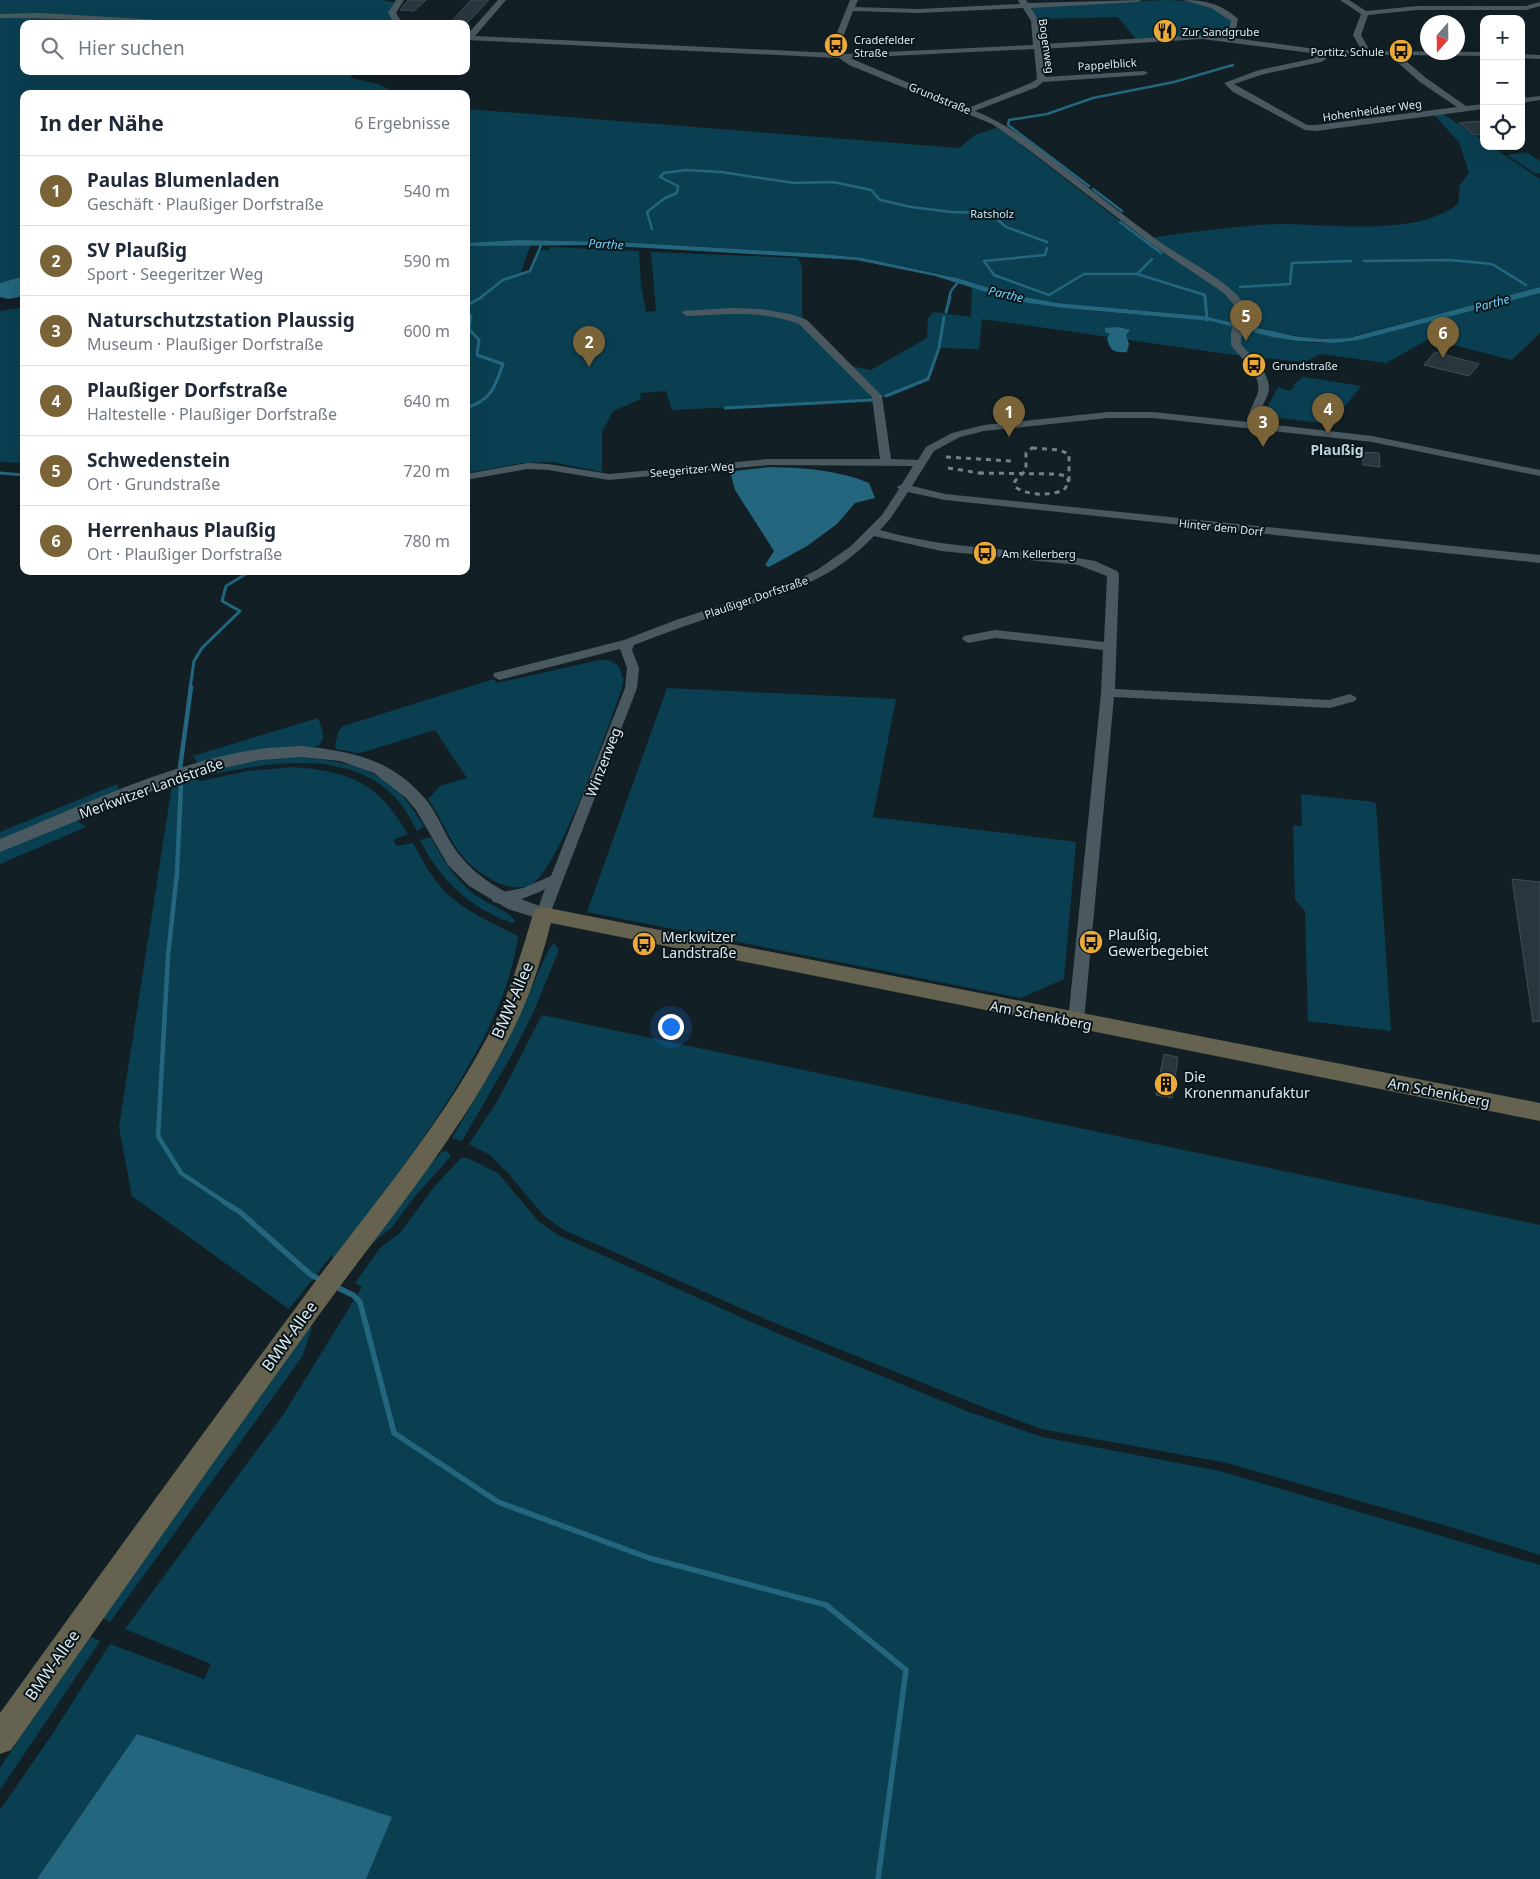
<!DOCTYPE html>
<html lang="de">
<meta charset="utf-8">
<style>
:root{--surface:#fff;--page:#f6f6f7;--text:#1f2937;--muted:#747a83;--line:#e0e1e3;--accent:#7b6338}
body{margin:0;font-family:"Noto Sans",sans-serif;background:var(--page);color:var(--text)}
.controls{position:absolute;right:15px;top:15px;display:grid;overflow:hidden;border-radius:10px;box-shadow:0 5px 20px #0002}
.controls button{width:45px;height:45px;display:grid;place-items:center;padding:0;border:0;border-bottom:1px solid var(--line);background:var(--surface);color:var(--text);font:25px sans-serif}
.compass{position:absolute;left:1420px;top:15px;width:45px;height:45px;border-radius:50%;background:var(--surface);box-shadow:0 5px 20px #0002;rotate:200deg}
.you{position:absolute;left:670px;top:1026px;width:18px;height:18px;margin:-12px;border:4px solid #fff;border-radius:50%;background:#1a73e8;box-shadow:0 0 0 8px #1a73e833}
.badge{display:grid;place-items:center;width:32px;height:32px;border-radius:50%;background:var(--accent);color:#fff;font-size:16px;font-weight:700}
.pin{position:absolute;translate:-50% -41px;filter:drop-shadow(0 1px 2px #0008)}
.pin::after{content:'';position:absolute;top:26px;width:18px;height:15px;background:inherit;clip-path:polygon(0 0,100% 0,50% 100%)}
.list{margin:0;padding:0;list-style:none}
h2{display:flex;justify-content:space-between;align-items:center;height:65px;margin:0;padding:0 20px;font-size:21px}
h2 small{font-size:16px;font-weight:400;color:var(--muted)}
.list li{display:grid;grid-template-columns:32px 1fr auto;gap:15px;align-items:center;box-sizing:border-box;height:70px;padding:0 20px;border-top:1px solid var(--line)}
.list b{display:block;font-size:19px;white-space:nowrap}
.list p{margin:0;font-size:16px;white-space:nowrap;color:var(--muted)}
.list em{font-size:16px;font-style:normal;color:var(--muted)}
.icon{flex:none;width:28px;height:28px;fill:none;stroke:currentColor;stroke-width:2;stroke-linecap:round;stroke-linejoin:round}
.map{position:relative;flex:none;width:1540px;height:1879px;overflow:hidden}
.search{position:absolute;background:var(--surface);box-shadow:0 5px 20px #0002;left:20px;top:20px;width:450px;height:55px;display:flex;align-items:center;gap:12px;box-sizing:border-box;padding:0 18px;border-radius:10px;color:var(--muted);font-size:19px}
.panel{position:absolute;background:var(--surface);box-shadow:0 5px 20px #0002;left:20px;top:90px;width:450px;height:485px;border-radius:10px}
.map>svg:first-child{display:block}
.green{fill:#0a3f51}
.water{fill:#23667e}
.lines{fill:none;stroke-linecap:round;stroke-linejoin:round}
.stream-far3{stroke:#23667e;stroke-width:2.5}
.stream-far2{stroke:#23667e;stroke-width:3}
.stream-far1{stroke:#23667e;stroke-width:4.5}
.stream{stroke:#23667e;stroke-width:5.5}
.building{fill:#28373d;stroke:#3e4e55}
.minor{fill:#49595f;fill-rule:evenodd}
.tertiary{fill:#49595f;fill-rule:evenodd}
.secondary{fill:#65624f;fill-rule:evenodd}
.rail{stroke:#758186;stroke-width:3;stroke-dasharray:5 5;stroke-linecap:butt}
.labels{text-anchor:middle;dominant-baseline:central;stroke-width:4;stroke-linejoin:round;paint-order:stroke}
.far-poi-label{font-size:11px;fill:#e0eaee;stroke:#09171d;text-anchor:start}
.far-street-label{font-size:11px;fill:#e0eaee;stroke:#09171d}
.far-park-label{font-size:11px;fill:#c4e8f7;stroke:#09171d}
.far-water-label{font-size:12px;font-style:italic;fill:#73d4fa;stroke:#09171d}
.far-quarter-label{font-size:14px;font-weight:bold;fill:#bed0d8;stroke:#09171d}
.street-label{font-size:14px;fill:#e0eaee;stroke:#09171d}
.poi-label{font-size:14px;fill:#e0eaee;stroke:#09171d;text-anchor:start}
.near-street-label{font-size:16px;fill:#e0eaee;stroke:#09171d}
</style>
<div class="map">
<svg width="1540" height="1879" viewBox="0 0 1540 1879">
<rect width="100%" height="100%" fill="#122026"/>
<!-- green -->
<g class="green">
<path d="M0,0H383L397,3L392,13L398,24H24V71H355L350,78L379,84L397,94H24V276L0,283Z"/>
<path d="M1166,0L1185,1L1212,7L1232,21L1228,36L1136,39L1118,17L1036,19L1031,7Z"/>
<path d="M466,109L959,148L975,135L996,128L1006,133L1143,239C1181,233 1221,228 1260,225C1319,220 1409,241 1458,204L1460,185L1469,173L1459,142L1434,115L1443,114L1484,141V146H1491L1540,179V287L1347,338L1322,339L1284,334L1203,316L1047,302L996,291L951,276L863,258L822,254L616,242L519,240L466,243Z"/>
<path d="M1526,152L1540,161V173L1536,174L1507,155Z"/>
<path d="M531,244L521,272L530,271L539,250H549L550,247L639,251L641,285L646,312L656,311L651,252L798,258L802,267V316L851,366L871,370L927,338L928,318L934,312L971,317L972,287C1048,315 1131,311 1211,321C1231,324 1250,331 1269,336C1302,345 1338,345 1370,337L1540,293V333L1512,360L1429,339L1386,363L1321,354L1305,362L1234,355L982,319L979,349L940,348L928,379L886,396L872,400L672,410L666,391L640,393L641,399L613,411L602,432V472L552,462L522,463L466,473V246Z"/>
<path d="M24,307V463L0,462V311Z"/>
<path d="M1303,377L1361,386L1335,419L1336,425L1272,417L1265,412L1278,387L1290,391L1295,386L1293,385Z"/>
<path d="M600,660C612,660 622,664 622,678H624L622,688C610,721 557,878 528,886C507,892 487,878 472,866C451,848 444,821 428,799L440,786L467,778L435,730L364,752L358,753L336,749L335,746L338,732L343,726L494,679L497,683Z"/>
<path d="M667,688L896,699L873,817L1076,842L1064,979L1021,998L587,912Z"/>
<path d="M318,718C322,728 327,738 318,746L199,765L193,756Z"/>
<path d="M305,757C362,764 395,774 424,827L417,831C412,822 407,812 401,804C354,744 265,764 202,776L198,773L259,759Z"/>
<path d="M294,767C352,772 378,783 408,834L393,840L397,846L413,843C422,860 432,878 445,892C466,912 493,923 518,936C512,983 491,1026 468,1067C429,1135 382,1195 335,1258L331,1256L289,1309L132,1196L119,1127L172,785L191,779L201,781L248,771Z"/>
<path d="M117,784L120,793L0,842V832Z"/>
<path d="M1301,794L1373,802L1376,804L1391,1031L1308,1021L1305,911L1295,900L1293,825L1302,826Z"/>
<path d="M75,819L86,827L0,864V850Z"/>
<path d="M431,837C444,862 458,885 483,900C494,907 507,910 515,921L512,923C470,908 439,879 420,840Z"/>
<path d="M554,943L559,950L533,1013L514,1051L462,1141L452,1138L504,1049L549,949Z"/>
<path d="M542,1015L1540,1225V1555L1457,1529L1227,1463L1041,1429L975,1404L775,1323L564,1230L544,1216L507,1172L490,1155L469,1144L498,1100Z"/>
<path d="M447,1151L451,1156L416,1195L392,1227L369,1246L412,1184L442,1152Z"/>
<path d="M461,1158H467L498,1173L539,1222L560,1236L772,1331L969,1412L1042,1437L1220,1471L1540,1565V1879H0V1810L51,1736L110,1644L204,1679L211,1664L125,1629L285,1412L362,1287L355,1283L380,1248L400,1233L434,1187Z"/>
<path d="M308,1326L312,1327L302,1357L110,1622L99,1616Z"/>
<path d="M88,1636L100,1641L0,1790V1768Z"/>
</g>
<!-- water -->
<g class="water">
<path d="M519,240L616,242L822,254L863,258L957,278L1008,294L1057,303L1203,316L1294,336L1322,339L1349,338L1540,287V293L1359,340L1334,343L1296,341L1272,337L1211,321L1063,308L1029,303L989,293L935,276L856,260L596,245L466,246V243Z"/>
<path d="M24,276V296L8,299L0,297V283Z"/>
<path d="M1118,327L1130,330L1126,335L1129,344L1127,352C1114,353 1110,351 1107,338L1110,334L1105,332V328Z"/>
<path d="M771,467C805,468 838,470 869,483L875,498L855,503L837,524L807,546L769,567L765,565L774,551L735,490L731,475L734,471Z"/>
<path d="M137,1734L392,1817L366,1879H37Z"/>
</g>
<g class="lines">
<!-- stream-far3 -->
<g class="stream-far3">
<path d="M1089,186L1008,125L1009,120L1047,114L1093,98L1174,82L1233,65"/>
<path d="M1093,189L1122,211"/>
<path d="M1120,222L1161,253"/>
<path d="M652,229L647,212L665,198L677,193L678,186L660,177L664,173L686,170L721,172L794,183L833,182L871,190L880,200L911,207L951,212L990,213L1006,227L1047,242"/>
<path d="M1047,248L1045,255L984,261L994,275L1049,295L1084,274H1137L1205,295V298"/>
<path d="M1364,261L1450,260L1492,264L1526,285"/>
<path d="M1137,274L1152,259"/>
<path d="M1240,287L1290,284L1292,263L1351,261"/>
<path d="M480,298L503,280L530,271L542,243"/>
<path d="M949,298L951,291L959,281"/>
</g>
<!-- stream-far2 -->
<g class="stream-far2">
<path d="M1205,297L1207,320"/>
<path d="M466,306L482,297"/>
<path d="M946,312L950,297"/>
<path d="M466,314L471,316L469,329L479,340L477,355L503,364C495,388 491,400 466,408"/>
<path d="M886,396L928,379L939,348L944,317"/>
<path d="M725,408L872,400"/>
<path d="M0,473L24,475"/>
<path d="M190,689L194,661L202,648L240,611L222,601L226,586L251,571"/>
</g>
<!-- stream-far1 -->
<g class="stream-far1">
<path d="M180,768L191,687"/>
<path d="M181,784L177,873L168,956L158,1136L181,1173L226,1203"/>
</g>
<!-- stream -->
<g class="stream">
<path d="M224,1202L240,1212L311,1275L323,1281"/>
<path d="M334,1286L353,1295L360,1302L394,1433L498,1502L649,1558L826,1605L906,1670L878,1879"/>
</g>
</g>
<!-- building -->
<g class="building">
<path d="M408,0H426L414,11L400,10Z"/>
<path d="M471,0H489L468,22L449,24Z"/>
<path d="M1478,121L1484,125V134L1475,135L1459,123Z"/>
<path d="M1435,352L1479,364L1469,376L1424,365Z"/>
<path d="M1363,452L1379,453L1380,467L1363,465Z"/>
<path d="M1512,879L1540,882V1021L1533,1022Z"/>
<path d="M1164,1054L1178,1057L1172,1098L1156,1095Z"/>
</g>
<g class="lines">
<!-- minor -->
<g class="minor">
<path d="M396,0H404L396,13L403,24H395L388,13Z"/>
<path d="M498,0H506L475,36L835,53L832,45L850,0H858L855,7L918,9L1020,4L1018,0H1026L1028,3L1142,0L1138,2L1031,8L1039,21L1041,44L1202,35L1227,37L1231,21L1211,8L1183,0C1205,0 1222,4 1238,19L1234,38L1308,48L1362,51L1353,35L1361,14L1340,0H1349L1366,11L1417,6H1526L1540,2V6L1526,10H1417L1368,15L1361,35L1370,51L1484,52V56L1399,55L1426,78L1466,106L1484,104V109L1316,131L1305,130L1233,92L1224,83L1259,70L1315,58L1319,54L1202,39L1042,49L1045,77L1144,71L1148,73L1144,75L1043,82L1037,87L975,111C1006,123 1031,143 1058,164C1093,191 1128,219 1164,245C1182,257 1234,285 1243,303C1249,314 1241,332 1241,344C1252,357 1274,376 1268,394C1264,404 1258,412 1258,423L1372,436L1540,470V476L1372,442L1153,418H1108L984,431L960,437L934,451L912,486L945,494L1540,555V563L945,500L908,492L890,519L880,530C945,549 1011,548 1078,558L1095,561L1117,571L1119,574L1115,689L1329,700L1350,694L1357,698L1355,701L1330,708L1114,697L1084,1021L1082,1025L1076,1027L1070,1025L1068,1021L1101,693L1103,650L995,638L968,643L962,639L964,636L995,630L1104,642L1107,576L1078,565L941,551L874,536C830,582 785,593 727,612C695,622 665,633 634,645L632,650L639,668L637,688L550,914L548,918L543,919L538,918L536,914L545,889C531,896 508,906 493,902L491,898L493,894L523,888L551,876L625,688L627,668L620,649L499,680L493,676L494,673L624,640L676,620L795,581L817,570L851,546L882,515L899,489L897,487L902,484L913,466L768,465L609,480L548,470L527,469L466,480V474L527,463L548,464L609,474L768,459H880L872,397L799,324C763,310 725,314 687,316L682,313L683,311L731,308L761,309L790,314L807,320L882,396L891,459L918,460L926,447L952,433L984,425L1108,412H1153L1248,422C1248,411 1255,402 1258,392C1262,374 1240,358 1231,345V333L1235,315L1234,305L1224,293L1157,248L1025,147L992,124L849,65L839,58L466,40V36ZM1023,8L1031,21L1033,45L843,54L840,50V45L853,11L918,13ZM1034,49L1037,79L1031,83L968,108L850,58ZM1327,55H1389L1420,82L1457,107L1316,125H1307L1234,84L1264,74L1321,62L1326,59Z"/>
<path d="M41,13L194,22L198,24C132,24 66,17 0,18V14Z"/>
<path d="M1521,54L1540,55V59L1521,58Z"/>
<path d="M1540,96V100L1521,103V98Z"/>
</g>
<!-- tertiary -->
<path class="tertiary" d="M302,746C347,751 386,757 419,792C434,806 441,826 451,843C473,879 511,898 550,909L552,914L550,919L543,920L508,909L469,886L448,865L416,810L406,798L374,773L340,761L302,757L260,760L220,769L143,794L0,852V839C84,805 170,762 260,749C274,747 288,747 302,746Z"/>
<!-- secondary -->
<path class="secondary" d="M543,907L1540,1103V1121L551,923C543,953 534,984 521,1013C470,1125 388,1219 316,1319C213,1462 112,1606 11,1750L0,1754V1713C99,1576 199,1438 300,1302C367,1211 443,1125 494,1024C511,989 522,951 533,914L536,909Z"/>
<!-- rail -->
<g class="rail">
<path d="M1032,448L1059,450L1069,454V482L1064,490C1048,496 1030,496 1015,487V481L1026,470V453Z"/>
<path d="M946,457L1011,461"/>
<path d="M948,468L986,474"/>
<path d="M979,473L1057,474L1066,476L1069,482"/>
</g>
</g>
<!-- icons -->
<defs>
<g id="restaurant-disc" transform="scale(1.25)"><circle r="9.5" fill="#eba939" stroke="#09171d"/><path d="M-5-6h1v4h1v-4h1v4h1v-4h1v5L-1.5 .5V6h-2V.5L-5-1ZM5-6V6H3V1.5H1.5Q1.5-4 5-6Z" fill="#111"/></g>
<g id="bus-disc" transform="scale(1.25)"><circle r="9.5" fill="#eba939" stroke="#09171d"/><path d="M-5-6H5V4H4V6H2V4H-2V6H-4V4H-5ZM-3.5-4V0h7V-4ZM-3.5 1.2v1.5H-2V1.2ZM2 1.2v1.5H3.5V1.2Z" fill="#111"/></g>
<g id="building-disc" transform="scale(1.25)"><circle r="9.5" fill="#eba939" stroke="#09171d"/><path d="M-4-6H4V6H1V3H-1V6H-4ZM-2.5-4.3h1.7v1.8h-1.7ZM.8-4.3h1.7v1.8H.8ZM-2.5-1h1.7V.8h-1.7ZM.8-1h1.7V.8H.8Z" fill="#111"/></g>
</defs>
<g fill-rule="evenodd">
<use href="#restaurant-disc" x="1165" y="31"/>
<use href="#bus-disc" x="836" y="45"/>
<use href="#bus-disc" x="1401" y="51"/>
<use href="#bus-disc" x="1254" y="365"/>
<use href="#bus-disc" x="985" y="553"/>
<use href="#bus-disc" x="1091" y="942"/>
<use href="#bus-disc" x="644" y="944"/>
<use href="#building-disc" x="1166" y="1084"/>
</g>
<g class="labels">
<!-- far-poi labels -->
<g class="far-poi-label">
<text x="1182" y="31">Zur Sandgrube</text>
<text x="854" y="39">Cradefelder<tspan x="854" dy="13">Straße</tspan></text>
<text x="1384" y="51" text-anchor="end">Portitz, Schule</text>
<text x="1272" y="365">Grundstraße</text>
<text x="1002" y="553">Am Kellerberg</text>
</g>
<!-- far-street labels -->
<g class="far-street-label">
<text transform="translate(1047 46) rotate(82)">Bogenweg</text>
<text transform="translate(1107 64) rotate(-4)">Pappelblick</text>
<text transform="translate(940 98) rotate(22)">Grundstraße</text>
<text transform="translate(1372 110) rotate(-8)">Hohenheidaer Weg</text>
<text transform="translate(692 469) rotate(-5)">Seegeritzer Weg</text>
<text transform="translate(1221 527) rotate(6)">Hinter dem Dorf</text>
<text transform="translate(756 597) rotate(-19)">Plaußiger Dorfstraße</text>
</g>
<!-- far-park labels -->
<g class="far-park-label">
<text x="992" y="213">Ratsholz</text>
</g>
<!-- far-water labels -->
<g class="far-water-label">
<text transform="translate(606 244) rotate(3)">Parthe</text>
<text transform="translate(1006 294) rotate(13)">Parthe</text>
<text transform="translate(1492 303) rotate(-15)">Parthe</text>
</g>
<!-- far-quarter labels -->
<g class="far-quarter-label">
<text x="1337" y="449">Plaußig</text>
</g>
<!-- street labels -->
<g class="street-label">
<text transform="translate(603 762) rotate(-69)">Winzerweg</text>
<text transform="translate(151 788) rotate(-20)">Merkwitzer Landstraße</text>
<text transform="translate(1041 1015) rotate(11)">Am Schenkberg</text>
<text transform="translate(1439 1092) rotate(11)">Am Schenkberg</text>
</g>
<!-- poi labels -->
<g class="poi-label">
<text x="1108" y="934">Plaußig,<tspan x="1108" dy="16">Gewerbegebiet</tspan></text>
<text x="662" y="936">Merkwitzer<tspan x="662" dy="16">Landstraße</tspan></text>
<text x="1184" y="1076">Die<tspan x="1184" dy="16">Kronenmanufaktur</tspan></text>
</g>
<!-- near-street labels -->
<g class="near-street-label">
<text transform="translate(512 1000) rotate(-67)">BMW-Allee</text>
<text transform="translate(289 1336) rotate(-54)">BMW-Allee</text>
<text transform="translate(52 1665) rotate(-55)">BMW-Allee</text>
</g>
</g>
</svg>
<div class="controls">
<button>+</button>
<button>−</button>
<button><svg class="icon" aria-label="locate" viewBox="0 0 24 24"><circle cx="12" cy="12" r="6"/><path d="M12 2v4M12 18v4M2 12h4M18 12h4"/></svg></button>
</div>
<svg class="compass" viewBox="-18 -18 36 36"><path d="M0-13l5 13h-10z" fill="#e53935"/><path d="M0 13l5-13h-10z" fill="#747a83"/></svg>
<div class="you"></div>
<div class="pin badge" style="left:1009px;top:437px">1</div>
<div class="pin badge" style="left:589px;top:367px">2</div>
<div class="pin badge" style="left:1263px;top:447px">3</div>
<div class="pin badge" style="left:1328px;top:434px">4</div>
<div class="pin badge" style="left:1246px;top:341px">5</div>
<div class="pin badge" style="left:1443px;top:358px">6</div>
<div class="search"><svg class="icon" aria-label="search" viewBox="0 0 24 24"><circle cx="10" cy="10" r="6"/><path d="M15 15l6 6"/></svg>Hier suchen</div>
<section class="panel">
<h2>In der Nähe<small>6 Ergebnisse</small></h2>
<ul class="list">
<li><span class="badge">1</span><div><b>Paulas Blumenladen</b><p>Geschäft · Plaußiger Dorfstraße</p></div><em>540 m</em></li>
<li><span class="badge">2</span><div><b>SV Plaußig</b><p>Sport · Seegeritzer Weg</p></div><em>590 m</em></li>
<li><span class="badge">3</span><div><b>Naturschutzstation Plaussig</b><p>Museum · Plaußiger Dorfstraße</p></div><em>600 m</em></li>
<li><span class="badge">4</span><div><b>Plaußiger Dorfstraße</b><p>Haltestelle · Plaußiger Dorfstraße</p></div><em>640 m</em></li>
<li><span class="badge">5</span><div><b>Schwedenstein</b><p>Ort · Grundstraße</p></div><em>720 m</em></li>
<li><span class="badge">6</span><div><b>Herrenhaus Plaußig</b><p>Ort · Plaußiger Dorfstraße</p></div><em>780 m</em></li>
</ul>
</section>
</div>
